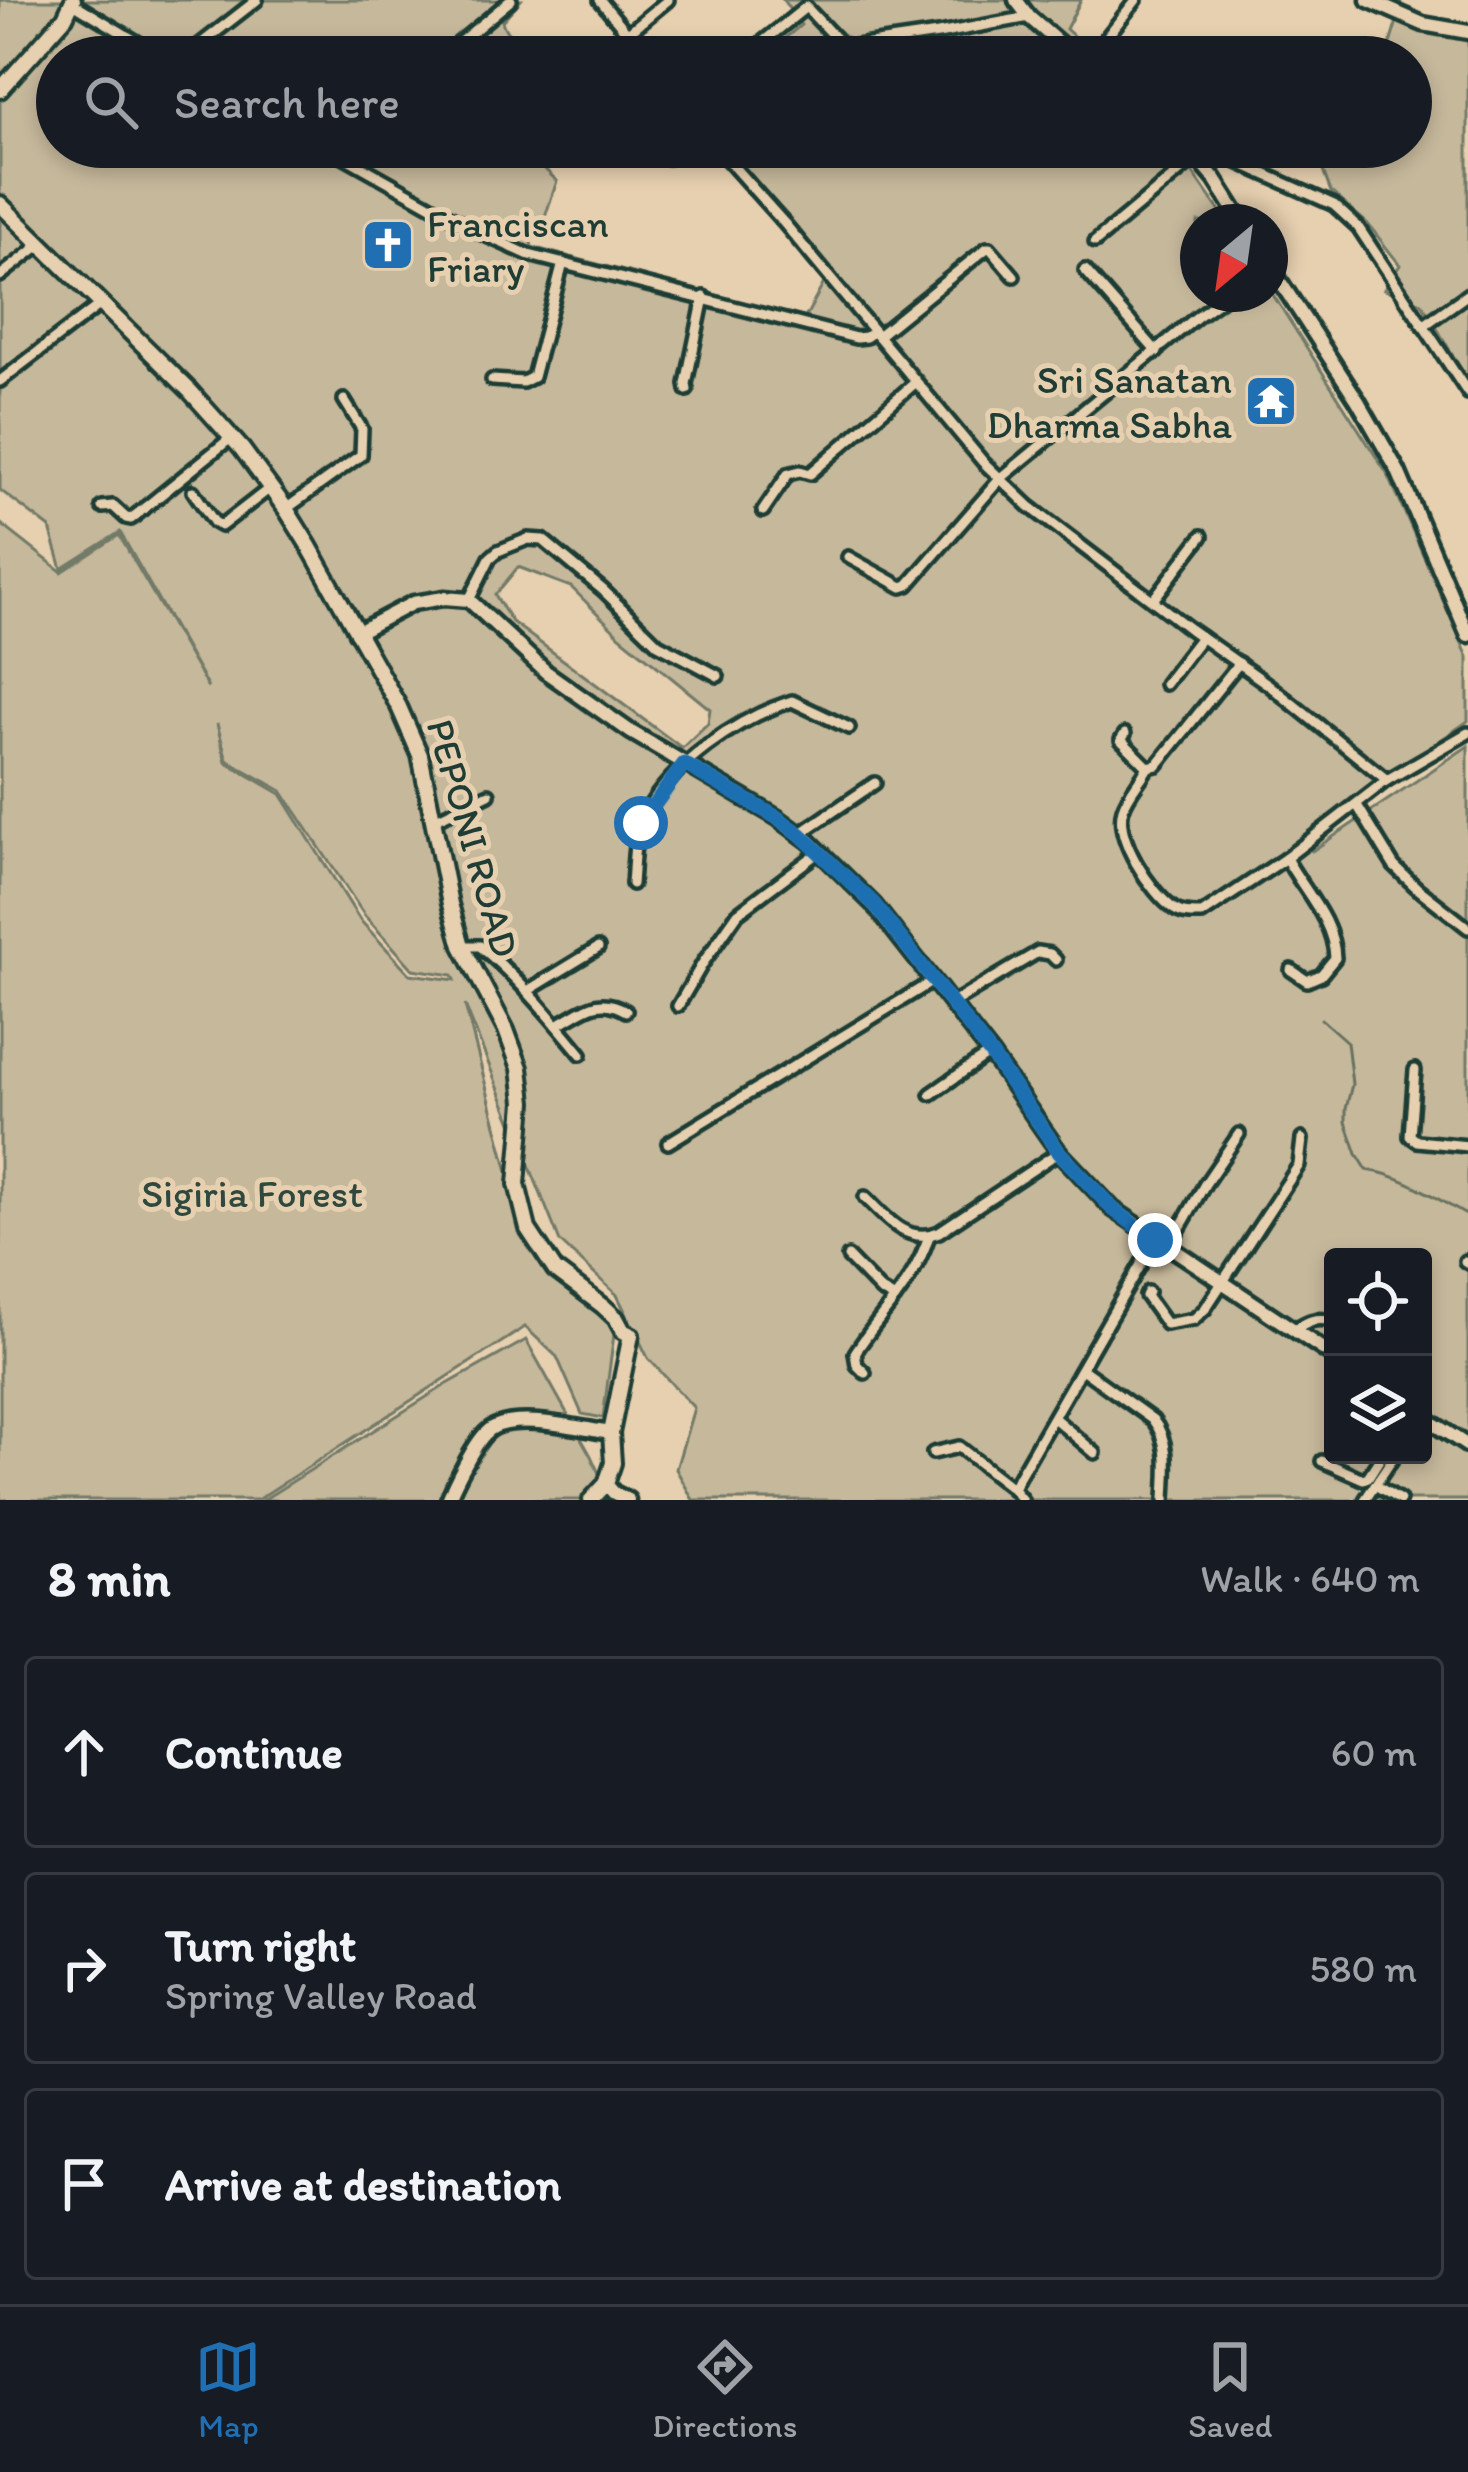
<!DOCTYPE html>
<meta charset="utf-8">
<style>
:root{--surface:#171b24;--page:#20242c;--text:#f1f3f6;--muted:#9ea1a6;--line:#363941;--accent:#1f6fb2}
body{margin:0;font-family:Itim,sans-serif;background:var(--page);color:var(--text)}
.controls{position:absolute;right:36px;bottom:36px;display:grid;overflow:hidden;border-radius:12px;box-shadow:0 6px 18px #0003}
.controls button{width:108px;height:108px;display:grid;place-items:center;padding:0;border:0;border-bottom:3px solid var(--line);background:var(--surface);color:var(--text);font:60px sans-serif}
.compass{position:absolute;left:1180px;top:204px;width:108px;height:108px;border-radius:50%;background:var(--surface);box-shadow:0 6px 18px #0003;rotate:209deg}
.stop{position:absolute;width:36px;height:36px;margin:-27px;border:9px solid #1f6fb2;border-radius:50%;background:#fff}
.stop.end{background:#1f6fb2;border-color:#fff;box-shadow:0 3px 12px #0008}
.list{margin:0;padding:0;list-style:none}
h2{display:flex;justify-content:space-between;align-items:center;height:156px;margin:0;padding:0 48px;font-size:51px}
h2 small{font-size:39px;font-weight:400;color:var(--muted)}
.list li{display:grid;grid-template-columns:78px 1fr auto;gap:36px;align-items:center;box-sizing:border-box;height:192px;margin:0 24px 24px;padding:0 24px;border:3px solid var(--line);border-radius:12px}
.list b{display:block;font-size:45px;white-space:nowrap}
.list p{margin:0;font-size:39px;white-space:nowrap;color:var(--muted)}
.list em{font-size:39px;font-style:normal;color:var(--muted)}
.icon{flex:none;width:66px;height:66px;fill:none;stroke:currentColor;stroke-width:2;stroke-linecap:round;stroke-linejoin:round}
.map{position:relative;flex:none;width:1468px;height:1500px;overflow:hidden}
.search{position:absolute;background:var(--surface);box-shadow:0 6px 18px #0003;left:36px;right:36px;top:36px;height:132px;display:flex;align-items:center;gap:30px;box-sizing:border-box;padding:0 42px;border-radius:66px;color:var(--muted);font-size:45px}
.sheet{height:804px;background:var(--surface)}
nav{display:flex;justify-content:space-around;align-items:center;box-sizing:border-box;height:168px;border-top:3px solid var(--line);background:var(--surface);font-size:33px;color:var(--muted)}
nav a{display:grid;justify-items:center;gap:6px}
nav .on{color:var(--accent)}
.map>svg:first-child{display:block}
.green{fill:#c6b89b;stroke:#727a68;stroke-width:3;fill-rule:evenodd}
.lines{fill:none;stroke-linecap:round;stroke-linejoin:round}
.stream{stroke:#687261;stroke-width:3}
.street-casing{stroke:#1f3d34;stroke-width:18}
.secondary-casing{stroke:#1f3d34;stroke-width:21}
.primary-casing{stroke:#1f3d34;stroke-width:22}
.street{stroke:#e7d0b0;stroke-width:9}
.secondary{stroke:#e7d0b0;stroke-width:12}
.primary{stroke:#e7d0b0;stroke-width:14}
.route{stroke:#1f6fb2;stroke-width:15}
.labels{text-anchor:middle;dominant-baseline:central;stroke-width:10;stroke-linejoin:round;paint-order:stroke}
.poi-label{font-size:39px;fill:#1f3d34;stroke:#e7d0b0;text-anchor:start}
.street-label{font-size:39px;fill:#1f3d34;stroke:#e7d0b0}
.park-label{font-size:39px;fill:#30493e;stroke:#e7d0b0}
</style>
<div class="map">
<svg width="1468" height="1500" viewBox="0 0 1468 1500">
<rect width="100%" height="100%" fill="#e7d0b0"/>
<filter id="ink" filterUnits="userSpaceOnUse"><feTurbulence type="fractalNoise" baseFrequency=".00833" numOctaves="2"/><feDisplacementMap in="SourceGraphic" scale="24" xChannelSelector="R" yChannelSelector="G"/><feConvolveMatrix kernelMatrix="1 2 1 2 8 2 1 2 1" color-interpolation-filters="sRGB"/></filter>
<g filter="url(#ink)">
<!-- green -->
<g class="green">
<path d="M0,0H521L502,21C507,42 530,47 549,55L547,57H57V147H522L557,181L545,217L530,238L532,247L805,318L824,283L820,256L728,147H1175L1227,222H1198V294H1270V290L1389,477L1468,657V721L1297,841L1312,851L1468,746V1500H693L676,1469L694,1408L648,1358L617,1295L560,1242L465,1005L524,1233L602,1309L615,1327L603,1418L582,1414L557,1357L525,1327L257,1500H0V523L62,572L119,535L208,688L120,532L62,569L50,528L0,490ZM518,567L571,587L620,636L710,709L708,723L682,748L512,622L495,595ZM217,724L227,760L282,791L365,916L413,969L453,975L455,980L410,974L360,920L281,794L226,762ZM1333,1257H1423V1455H1333Z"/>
<path d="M783,0H1081L1066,29L1096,57H762L801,25Z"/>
<path d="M1397,21L1468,37V381L1422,303L1384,289L1400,265L1368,224L1331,192L1314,147H1411V57H1386Z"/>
<path d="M526,1340L591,1456L611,1500H263L444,1386Z"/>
</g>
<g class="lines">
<!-- stream -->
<path class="stream" d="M1321,1019L1347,1042L1352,1084L1346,1109V1122L1357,1154L1367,1170C1406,1176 1435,1198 1468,1216"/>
<!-- street casing -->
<g class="street-casing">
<g id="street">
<path d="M600,0L647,57"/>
<path d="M73,3L162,57"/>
<path d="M628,33L668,0"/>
<path d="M184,57L257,0"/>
<path d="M442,57L511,0"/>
<path d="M744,57L806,7L839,42L849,47L938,34L1029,17"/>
<path d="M1091,57L1136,0"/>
<path d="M154,147L163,156"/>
<path d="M327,147L478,232L529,255L856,338L866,337L874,331"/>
<path d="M716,147L784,223L983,462L1029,506L1190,629L1269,685L1387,780"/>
<path d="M1204,147L1334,205L1358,227L1468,393"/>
<path d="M668,158L679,147"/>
<path d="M1095,242L1197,157"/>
<path d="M1085,270L1157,352"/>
<path d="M0,276L41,244"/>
<path d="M1423,326L1468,294"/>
<path d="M878,336L987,248H990L1014,276"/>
<path d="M492,380L523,382L533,377L563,263"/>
<path d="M0,381L102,303"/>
<path d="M687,390L686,384L704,297"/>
<path d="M193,491L214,522L221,526L270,488"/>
<path d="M102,507L113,506L126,518L131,519L232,437"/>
<path d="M286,509L361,455L362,429L344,400"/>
<path d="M763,511L788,474L800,471L810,474L916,382"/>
<path d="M848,557L902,587L908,585L1000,479L1198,316L1229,294"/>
<path d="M469,600L490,558L498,551L528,539L543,540L603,590L658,644L718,676"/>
<path d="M1153,600L1202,536"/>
<path d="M1165,684L1201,637"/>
<path d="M1125,734L1121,740L1148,767L1157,765L1239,663"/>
<path d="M1148,767C1141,780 1127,795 1123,809C1114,837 1151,893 1174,909C1183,915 1193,914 1202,914L1286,858L1387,780L1468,733"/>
<path d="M1357,805L1394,866L1417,888L1468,928"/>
<path d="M434,820L489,794"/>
<path d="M800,834L875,783"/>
<path d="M1286,858C1303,890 1334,920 1335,958L1321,975L1307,981L1291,970"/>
<path d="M632,884C634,863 633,837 643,818C670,764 737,719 792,701L849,728"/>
<path d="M462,946H480C518,978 549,1015 581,1054"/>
<path d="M529,990L598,948"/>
<path d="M951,1004L1038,952L1050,954L1056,960"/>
<path d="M678,1006L703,963L738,913L819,852"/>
<path d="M557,1025C583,1011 598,994 626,1011"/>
<path d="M1415,1070L1410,1136L1417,1141L1468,1146"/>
<path d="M931,1094L990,1053"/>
<path d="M668,1143L933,981"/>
<path d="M865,1197C886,1218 907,1245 939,1232L1059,1152"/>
<path d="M1169,1247L1205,1184L1239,1134"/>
<path d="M848,1257L881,1291L895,1299"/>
<path d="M1465,1261L1468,1263"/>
<path d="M1148,1292L1146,1296L1166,1324L1194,1319L1205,1309L1299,1165L1302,1139"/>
<path d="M1295,1329C1308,1321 1316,1317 1331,1321"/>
<path d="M1082,1369L1153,1420C1171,1443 1166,1472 1165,1500"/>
<path d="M865,1373L857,1365L855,1353C882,1311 912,1287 929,1236"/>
<path d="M1054,1418L1095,1453"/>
<path d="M933,1453L959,1447L1013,1489"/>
<path d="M1322,1461L1363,1479L1368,1477L1382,1455"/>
<path d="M1375,1485L1400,1500"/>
<path d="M1022,1500L1013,1489L1018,1478L1155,1240"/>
<path d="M1365,1500L1395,1455"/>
</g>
</g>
<!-- secondary casing -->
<g class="secondary-casing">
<g id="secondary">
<path d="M1016,0L1029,17L1075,57"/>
<path d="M1368,0L1423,24L1468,32"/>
<path d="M1188,147L1215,179L1242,222"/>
<path d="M1270,266L1358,401L1398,471L1468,635"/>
<path d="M356,633L413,603L444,598L469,600L546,672L587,701L631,732L778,818L809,841L874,905L990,1053L1059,1152L1113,1209L1333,1356"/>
<path d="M1423,1417L1468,1446"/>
<path d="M606,1484L614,1493L628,1500"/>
<path d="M448,1500C454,1485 475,1442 487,1432C510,1410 582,1429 611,1433"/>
</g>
</g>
<!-- primary casing -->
<g class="primary-casing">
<g id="primary">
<path d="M0,90L65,17L73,0"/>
<path d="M0,204L190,391L242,449L286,509L309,546L399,707L420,755L450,904L462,946L506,1030L520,1068L524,1102L517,1184L528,1229L555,1270L603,1306L616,1318L623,1331L631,1335L611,1433L613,1463L606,1484L591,1500"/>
</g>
</g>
<!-- street -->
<use href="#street" class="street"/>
<!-- secondary -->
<use href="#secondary" class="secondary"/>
<!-- primary -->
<use href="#primary" class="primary"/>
</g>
</g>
<g class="lines" filter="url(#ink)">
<!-- route -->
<path class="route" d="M641,823L684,764L778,818L800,834L874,904L990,1053L1059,1152L1113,1209L1155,1240"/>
</g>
<!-- icons -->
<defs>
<g id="church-square" transform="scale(2.7)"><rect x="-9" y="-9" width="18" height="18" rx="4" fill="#1f6fb2" stroke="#e7d0b0"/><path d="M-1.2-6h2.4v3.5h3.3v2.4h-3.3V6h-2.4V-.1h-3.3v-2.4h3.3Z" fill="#fff"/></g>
<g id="temple-square" transform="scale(2.7)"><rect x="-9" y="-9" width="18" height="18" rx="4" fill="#1f6fb2" stroke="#e7d0b0"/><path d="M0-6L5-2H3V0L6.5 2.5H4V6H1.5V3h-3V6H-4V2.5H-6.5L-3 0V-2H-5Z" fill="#fff"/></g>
</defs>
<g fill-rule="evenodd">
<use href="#church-square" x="388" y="245"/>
<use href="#temple-square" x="1271" y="401"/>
</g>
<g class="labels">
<!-- poi labels -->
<g class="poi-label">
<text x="427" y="223">Franciscan<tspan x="427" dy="45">Friary</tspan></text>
<text x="1232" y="379" text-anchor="end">Sri Sanatan<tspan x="1232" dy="45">Dharma Sabha</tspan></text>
</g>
<!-- street labels -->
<g class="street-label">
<text transform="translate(473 838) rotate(74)">PEPONI ROAD</text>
</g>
<!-- park labels -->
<g class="park-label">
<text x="252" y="1193">Sigiria Forest</text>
</g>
</g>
</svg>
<div class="controls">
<button><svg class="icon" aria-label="locate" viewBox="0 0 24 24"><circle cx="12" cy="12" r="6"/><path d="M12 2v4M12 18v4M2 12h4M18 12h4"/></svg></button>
<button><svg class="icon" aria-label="layers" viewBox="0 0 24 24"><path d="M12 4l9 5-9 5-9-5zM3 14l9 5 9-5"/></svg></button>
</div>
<svg class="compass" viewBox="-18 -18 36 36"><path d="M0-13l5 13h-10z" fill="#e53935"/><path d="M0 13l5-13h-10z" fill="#9ea1a6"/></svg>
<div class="stop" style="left:641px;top:823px"></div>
<div class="stop end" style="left:1155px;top:1240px"></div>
<div class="search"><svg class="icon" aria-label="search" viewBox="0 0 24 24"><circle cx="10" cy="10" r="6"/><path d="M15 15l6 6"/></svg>Search here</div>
</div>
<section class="sheet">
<h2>8 min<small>Walk · 640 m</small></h2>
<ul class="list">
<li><svg class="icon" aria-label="ahead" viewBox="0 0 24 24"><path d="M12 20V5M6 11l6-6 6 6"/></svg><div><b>Continue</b></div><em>60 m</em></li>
<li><svg class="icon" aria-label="right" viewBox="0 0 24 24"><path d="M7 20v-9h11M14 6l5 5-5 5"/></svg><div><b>Turn right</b><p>Spring Valley Road</p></div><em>580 m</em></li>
<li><svg class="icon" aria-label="arrive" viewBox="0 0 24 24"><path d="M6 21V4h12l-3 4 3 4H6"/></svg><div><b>Arrive at destination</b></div></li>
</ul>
</section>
<nav>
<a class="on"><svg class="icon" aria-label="map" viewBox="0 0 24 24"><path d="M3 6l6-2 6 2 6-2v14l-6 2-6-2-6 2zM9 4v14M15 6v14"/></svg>Map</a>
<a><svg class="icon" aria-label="directions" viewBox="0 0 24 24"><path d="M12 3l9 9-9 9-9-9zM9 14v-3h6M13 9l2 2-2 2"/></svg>Directions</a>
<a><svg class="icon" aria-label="saved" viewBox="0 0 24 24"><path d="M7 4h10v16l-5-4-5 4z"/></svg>Saved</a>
</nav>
